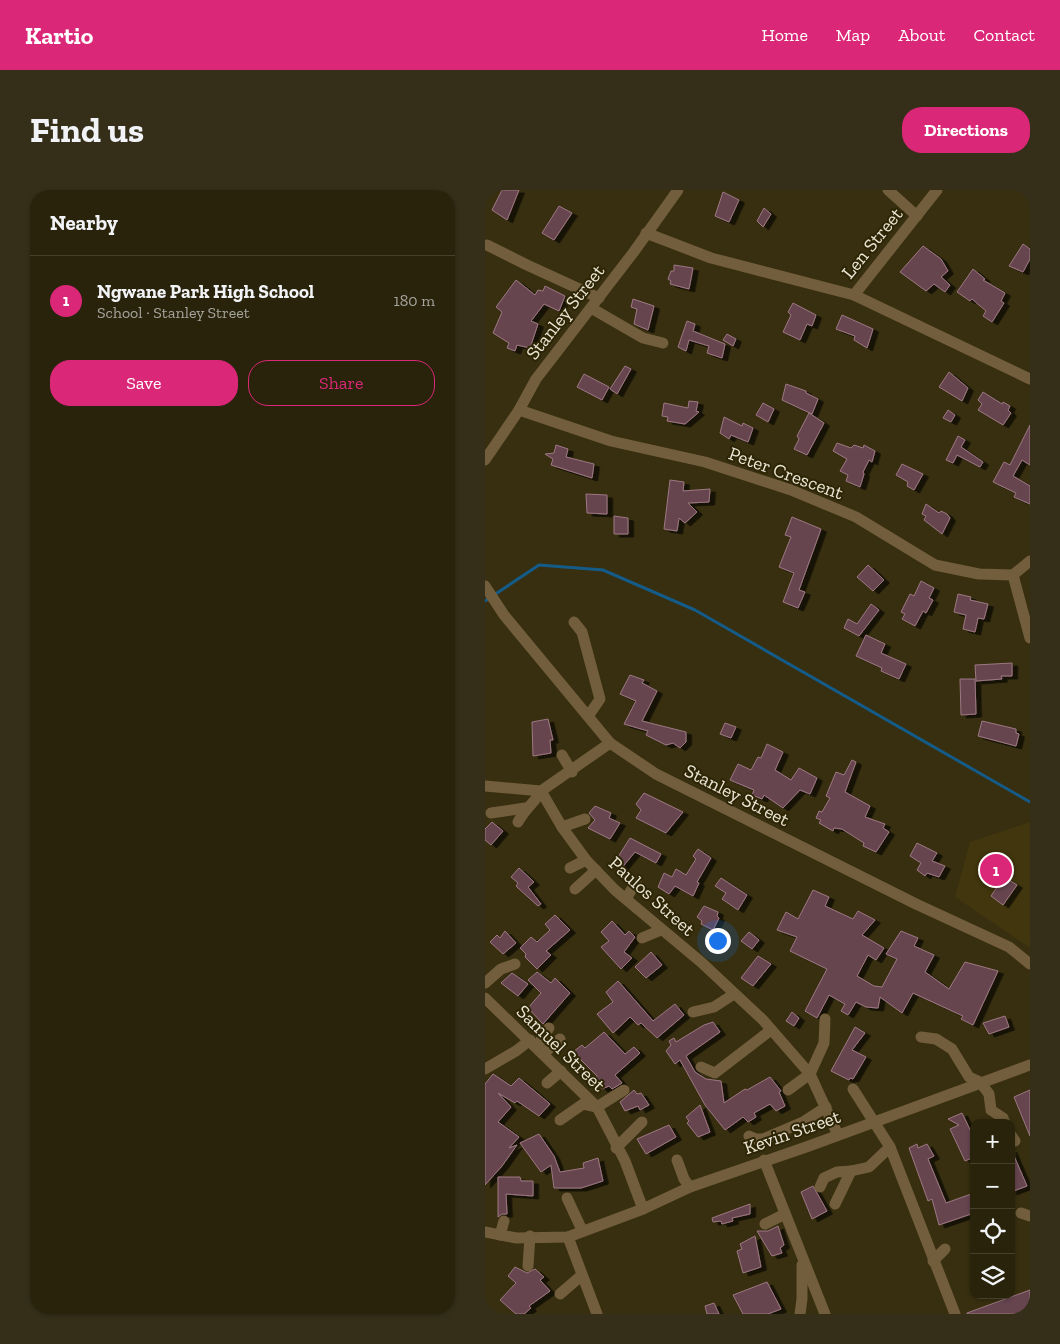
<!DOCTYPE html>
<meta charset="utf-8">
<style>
:root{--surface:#29230b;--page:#352f19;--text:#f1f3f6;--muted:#a5a49d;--line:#45402c;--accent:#db2777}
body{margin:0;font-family:"Zilla Slab",serif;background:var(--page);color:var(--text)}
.controls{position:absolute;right:15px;bottom:15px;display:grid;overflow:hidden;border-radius:10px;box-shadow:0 1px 4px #0004}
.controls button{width:45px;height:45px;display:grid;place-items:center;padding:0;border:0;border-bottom:1px solid var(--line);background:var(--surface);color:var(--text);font:25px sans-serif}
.you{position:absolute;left:232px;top:750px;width:18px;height:18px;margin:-12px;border:4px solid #fff;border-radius:50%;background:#1a73e8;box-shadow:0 0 0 8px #1a73e833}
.badge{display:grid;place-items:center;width:32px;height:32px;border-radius:50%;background:var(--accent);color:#fff;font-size:16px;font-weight:700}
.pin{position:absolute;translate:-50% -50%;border:2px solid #fff;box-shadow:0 1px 5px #0006}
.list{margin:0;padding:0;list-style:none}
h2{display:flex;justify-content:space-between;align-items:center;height:65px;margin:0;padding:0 20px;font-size:21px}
h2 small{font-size:16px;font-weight:400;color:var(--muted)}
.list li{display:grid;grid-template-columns:32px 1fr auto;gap:15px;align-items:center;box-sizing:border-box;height:90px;padding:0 20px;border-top:1px solid var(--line)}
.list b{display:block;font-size:19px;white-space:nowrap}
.list p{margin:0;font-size:16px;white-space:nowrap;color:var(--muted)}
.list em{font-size:16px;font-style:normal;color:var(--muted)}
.actions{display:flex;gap:10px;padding:15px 20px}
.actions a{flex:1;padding:11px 0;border:1px solid var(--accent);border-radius:20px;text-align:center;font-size:18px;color:var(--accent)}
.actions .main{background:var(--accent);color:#fff}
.icon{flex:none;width:28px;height:28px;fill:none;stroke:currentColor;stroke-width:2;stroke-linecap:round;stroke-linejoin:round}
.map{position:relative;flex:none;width:545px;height:1124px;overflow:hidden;border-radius:20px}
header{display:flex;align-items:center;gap:30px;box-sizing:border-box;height:70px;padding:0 25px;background:var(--accent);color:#fff}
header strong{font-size:24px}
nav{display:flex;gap:28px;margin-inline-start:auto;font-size:18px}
.intro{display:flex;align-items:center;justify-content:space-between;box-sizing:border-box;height:120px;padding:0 30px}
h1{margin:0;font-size:35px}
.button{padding:12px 22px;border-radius:20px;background:var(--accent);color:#fff;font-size:18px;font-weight:700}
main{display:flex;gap:30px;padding:0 30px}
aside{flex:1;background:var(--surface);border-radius:20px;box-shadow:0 1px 4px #0004}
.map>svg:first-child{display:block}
.built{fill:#41360d}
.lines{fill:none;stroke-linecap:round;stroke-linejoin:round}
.stream{stroke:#155b88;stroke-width:3}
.building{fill:#66454f;stroke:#9d7883;filter:url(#shadow)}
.minor{stroke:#725e3c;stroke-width:11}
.labels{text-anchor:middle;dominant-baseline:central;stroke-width:4;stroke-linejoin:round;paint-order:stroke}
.street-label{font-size:19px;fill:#ebe6d4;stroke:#2d2505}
</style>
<header>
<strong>Kartio</strong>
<nav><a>Home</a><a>Map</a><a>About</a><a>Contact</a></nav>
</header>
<div class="intro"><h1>Find us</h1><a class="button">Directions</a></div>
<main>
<aside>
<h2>Nearby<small></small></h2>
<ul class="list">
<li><span class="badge">1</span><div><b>Ngwane Park High School</b><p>School · Stanley Street</p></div><em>180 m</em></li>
</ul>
<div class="actions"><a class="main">Save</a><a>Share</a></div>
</aside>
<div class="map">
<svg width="545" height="1124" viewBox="0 0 545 1124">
<defs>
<filter id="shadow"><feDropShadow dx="5.5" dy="3" stdDeviation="0" flood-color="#0009"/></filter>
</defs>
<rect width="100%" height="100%" fill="#372f0f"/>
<!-- built -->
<path class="built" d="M545,632V758L470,707L485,652Z"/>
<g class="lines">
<!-- stream -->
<path class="stream" d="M0,411L54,375L118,380L210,420L545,612"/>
</g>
<!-- building -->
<g class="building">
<path d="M17,0H34L22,30L7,20Z"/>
<path d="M238,2L254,10L244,32L230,26Z"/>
<path d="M74,16L87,23L69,50L57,43Z"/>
<path d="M279,18L286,24L278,37L272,31Z"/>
<path d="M538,54L545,59V69L538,82L524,76Z"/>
<path d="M438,56L456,69L463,81L456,87L465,95L460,102L449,94L441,101L415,82Z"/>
<path d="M189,75L208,78L204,99L185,94L186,91L183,89L186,81H189Z"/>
<path d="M488,79L500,89L498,90L520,103L516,111L519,113L507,132L498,126L501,121L487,109L485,111L472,102Z"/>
<path d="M31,90L50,105L53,100L58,101L60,96L80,106L74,121L59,114L46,131L53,134L45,158L32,155L30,161L22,158L24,153L8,143L17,122L11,117Z"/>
<path d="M148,109L169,116L163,140L149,134L152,119L146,117Z"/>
<path d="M308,113L331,125L327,136L322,134L315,150L298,142L306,125L303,122Z"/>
<path d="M357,125L388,139L382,158L369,150L370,146L351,139Z"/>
<path d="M202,131L210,134L208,141L240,154L237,168L222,163L224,156L204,150L201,161L193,157Z"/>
<path d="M242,144L251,149L248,156L238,150Z"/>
<path d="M140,176L146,179L132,204L125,199Z"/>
<path d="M464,182L483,198L477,211L454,197Z"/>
<path d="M99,184L124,197L117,210L92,197Z"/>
<path d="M301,194L321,201V203L333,209L327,224L297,210Z"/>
<path d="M498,202L517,214L518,212L525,216L523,220L526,223L518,235L493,220L497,214L493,210Z"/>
<path d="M204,211L213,212L211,221L214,222L200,234L182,231L183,227L177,226L179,213L203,218Z"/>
<path d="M278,213L289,219L283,232L271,225Z"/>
<path d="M463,220L470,225L466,232L458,228Z"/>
<path d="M324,223L339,233L322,265L309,259L314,249L312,246Z"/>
<path d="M239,227L257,236L258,233L268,238L263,252L246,245L244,249L235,243Z"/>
<path d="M545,235V275L537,270L528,286L545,296V314L529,307L531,303L508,292L519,272L525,275Z"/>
<path d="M473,246L480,250L476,257L498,272L495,277L472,265L468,273L461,270Z"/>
<path d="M352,253L366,258L369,255L378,258L379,255L390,261L387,272L384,270L378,282L379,284L375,297L361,291L363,285L355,281L362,269L348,261Z"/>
<path d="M71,255L83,259L81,267L109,274L107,288L66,275L68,269L60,264L69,263Z"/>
<path d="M417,274L438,284L429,300L422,296L423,292L411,285Z"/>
<path d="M185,290L199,292L198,301L225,299L224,312L203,313L212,322L200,333L194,328L192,341L179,339Z"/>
<path d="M101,304L122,305V324L102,323Z"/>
<path d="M441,314L454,323L456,321L462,324L465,328L457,344L439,330L441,326L437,324Z"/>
<path d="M129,326L143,328V344H129Z"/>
<path d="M307,327L336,339L314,400L320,402L313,418L298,412L309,383L294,377L306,347L300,345Z"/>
<path d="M383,375L399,390L388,401L372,387Z"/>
<path d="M436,391L449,398L444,408L448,410L441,423L438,421L430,436L417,429L420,424L416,422L425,404L429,406Z"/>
<path d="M473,404L486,407L485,410L503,414L499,429L493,428L490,442L478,439L481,425L469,422Z"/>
<path d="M386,414L394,420L374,446L359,438L363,429L372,434Z"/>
<path d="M381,445L400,454L396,463L421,474L414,489L396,481L397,478L371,466Z"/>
<path d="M527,473V486H516L517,489L491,491L490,475Z"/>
<path d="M145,485L159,490L157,493L172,501L157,531L201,542V552L195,558L188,553L181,555L161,545L163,541L139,534L151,511L135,504Z"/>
<path d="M475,489H490L491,524L476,525Z"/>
<path d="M63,529L68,550H65L66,563L48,566L47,532Z"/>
<path d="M497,531L531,539V543L534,544L531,556L493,546Z"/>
<path d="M240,533L251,537L246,548L235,544Z"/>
<path d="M282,554L298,562L290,580L306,590L314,578L332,588L325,604L315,600L298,618L279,605L277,609L267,605L269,600L245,590L253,574L266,580L273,567L276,568Z"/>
<path d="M367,570L371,572L360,602L385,616L380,627L400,634L398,638L404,642L391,662L378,656L379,653L357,639L349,638L348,641L334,633L336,630L331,628L334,621L337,622L345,608L341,606L351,582L359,585Z"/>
<path d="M159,603L198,622L181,643L151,628L156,620L151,614Z"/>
<path d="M110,616L126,623L124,628L135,633L125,649L103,638L110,630L104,623Z"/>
<path d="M7,632L18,641L6,655L0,650V639Z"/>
<path d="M145,648L176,664L171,673L150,662L135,680L127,672L132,666L133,667Z"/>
<path d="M432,653L452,663L447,671L460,676L454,687L442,683L440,686L432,680L436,673L425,666Z"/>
<path d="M213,659L226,668L212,692L214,693L208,706L190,696L184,704L173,697L179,683L187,687L191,679L201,685L211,669L208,666Z"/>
<path d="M34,678L49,692L43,697L56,714L53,716L34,699L31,696L33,693L26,687Z"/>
<path d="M519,687L532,695L518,715L506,706Z"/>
<path d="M236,688L262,705L253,720L237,709L241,703L230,696Z"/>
<path d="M328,700L344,707L340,716L368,729L373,721L390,730L377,745L399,758L391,770L383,765L372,786L389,796L397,797L412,769L401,764L416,741L433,748L429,756L449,765L440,782L464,799L480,772L513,781L488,835L476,829L478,826L428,803L417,823L395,807L393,818L381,817L371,812L363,825L356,821L360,814L344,805L332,828L320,821L342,779L305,761L312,747L292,740L301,722L313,729Z"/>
<path d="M219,716L233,722L232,726L234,728L228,740L216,734L217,731L212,727Z"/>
<path d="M70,725L85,740L61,761L66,765L52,779L40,767L41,764L35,758L46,747L52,752L65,740L60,734Z"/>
<path d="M127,731L140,745L144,741L150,747L139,762L147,768L136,779L116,757L124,751L116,742Z"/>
<path d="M20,741L31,753L18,764L5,752L12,745L15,748Z"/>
<path d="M264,742L274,750L267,759L256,751Z"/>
<path d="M166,762L177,775L161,788L150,777Z"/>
<path d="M273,766L286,774L268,796L256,788Z"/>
<path d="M52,782L66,793L70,788L85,803L58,834L43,818L56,803L43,790Z"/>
<path d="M27,783L43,794L33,806L16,793Z"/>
<path d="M133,791L168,831L190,814L199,825L172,848L156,833L153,835L145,827L128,843L112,824L128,812L121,802Z"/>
<path d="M307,822L314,828L309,836L301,831Z"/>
<path d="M520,826L524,837L504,844L498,833Z"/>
<path d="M228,832L235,842L201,866L210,882L221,889L236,891L239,913L260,899L262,900L285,887L296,901L294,902L300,916L291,921L285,914L269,923L271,927L263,932L258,927L240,940L220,915L195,870L190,874L181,861L186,855L184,851L189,848L191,852L219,835Z"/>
<path d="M370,837L380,843L367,860L381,867L368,889L365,888L364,890L346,881Z"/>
<path d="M119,842L140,864L149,857L155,863L130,885L137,893L127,899L124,896L117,899L111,892L112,886L88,862L97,855L100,858Z"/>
<path d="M8,884L26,896L34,888L65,914L54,926L32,911L30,913L13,903L26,917L13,932L34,947L24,958L32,955L17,976L0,995V894Z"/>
<path d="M149,900L152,904L156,903L164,915L155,920L153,916L140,921L135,912Z"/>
<path d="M545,900V946L529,907Z"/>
<path d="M215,915L225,942L213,947L202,933L204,931L201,927Z"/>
<path d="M477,923L489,948V967L480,971L465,939L474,935L463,929Z"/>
<path d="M184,935L191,947L161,964L152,949Z"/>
<path d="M54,944L69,966L75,982L99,978L98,973L113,968L118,991L96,998H69L66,975L56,982L35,953Z"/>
<path d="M432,954L433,958L442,954L449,966L443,969L461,1013L489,1003V1023L454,1035L447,1009L443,1011L424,958Z"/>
<path d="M526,959L542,996L526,1002Z"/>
<path d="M13,987H35L36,991H48V1006L21,1004L22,1024H17L13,1027Z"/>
<path d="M328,996L342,1021L327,1029L316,1002Z"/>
<path d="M265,1014V1024L247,1028L248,1031L237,1034L236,1031L228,1032L227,1028Z"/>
<path d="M293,1036L299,1055L295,1058L297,1063L287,1066L272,1041H283Z"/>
<path d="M270,1046L276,1077L258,1083L252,1061L257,1059L255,1054Z"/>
<path d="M30,1077L42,1083L50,1079L59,1087L55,1090L65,1101L44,1116L46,1118L39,1124H31L15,1110L31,1093L23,1086Z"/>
<path d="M282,1092L296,1119L283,1124H258L248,1105Z"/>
<path d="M545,1100V1124H482V1123Z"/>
<path d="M229,1113L234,1124H222L220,1116Z"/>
</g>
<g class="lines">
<!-- minor -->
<g class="minor">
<path d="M403,0L432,26"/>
<path d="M161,43L226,68L369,105L545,189"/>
<path d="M2,55L42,75L114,108"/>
<path d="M369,105L452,0"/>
<path d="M106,118L158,148L178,153"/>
<path d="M34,220L126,251L220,272L306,300L371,327L450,375L494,384L528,385L545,371"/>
<path d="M0,270L34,220L51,189L148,63L193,0"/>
<path d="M528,385L545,448"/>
<path d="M0,396L19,425L125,553L171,584L431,714L524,757L545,774"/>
<path d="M89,432L97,442L115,509L104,525"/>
<path d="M77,565L87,582"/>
<path d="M0,596L56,601L125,553"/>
<path d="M56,601L77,637L101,670L130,700L216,772L278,830L325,884L353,945"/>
<path d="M6,623L40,618"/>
<path d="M33,632C41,617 49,614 56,601"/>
<path d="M77,637L100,629"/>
<path d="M85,678L101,670"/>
<path d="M90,699L111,680"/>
<path d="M141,709L151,692"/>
<path d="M157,748L176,740"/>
<path d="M0,793L16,779L30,774"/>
<path d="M0,808L112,917L140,971L158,1019"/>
<path d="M208,822L229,817L249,804"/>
<path d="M436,847L451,849L467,859L484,887L495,892L504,904L506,920L518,928L520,933"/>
<path d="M52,856L64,838"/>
<path d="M59,863L75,849"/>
<path d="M216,877L230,883L286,840"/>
<path d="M0,879L31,861L45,850"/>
<path d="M62,893L76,881"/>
<path d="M368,899L405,957L470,1124"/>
<path d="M303,900L325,884L339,853L340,829"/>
<path d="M75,930L98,914L112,917L139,900"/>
<path d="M526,945L530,951"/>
<path d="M264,946L271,949H278L318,932L341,917"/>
<path d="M131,958L157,932"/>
<path d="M192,970L199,989L205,997"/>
<path d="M279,970L340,1124"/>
<path d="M335,997L339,988L352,982L366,981"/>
<path d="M82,1008L97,1040"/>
<path d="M350,1014L366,981L384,977L405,957"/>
<path d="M536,1023L545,1026"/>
<path d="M280,1034L300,1024"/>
<path d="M0,1042L31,1048L83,1047L158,1019L205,997L324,956L545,875"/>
<path d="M15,1045L19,1031"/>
<path d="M83,1047L112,1124"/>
<path d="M448,1071L460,1059"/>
<path d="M43,1076L45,1046"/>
<path d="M75,1104L97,1085"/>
<path d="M315,1124L317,1109V1075"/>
</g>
</g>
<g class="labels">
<!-- street labels -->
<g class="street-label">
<text transform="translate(387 53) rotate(-51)">Len Street</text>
<text transform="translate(80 122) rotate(-52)">Stanley Street</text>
<text transform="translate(301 283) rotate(20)">Peter Crescent</text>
<text transform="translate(252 605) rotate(27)">Stanley Street</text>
<text transform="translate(167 706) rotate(42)">Paulos Street</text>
<text transform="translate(76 858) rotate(44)">Samuel Street</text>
<text transform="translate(307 942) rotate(-19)">Kevin Street</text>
</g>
</g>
</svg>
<div class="controls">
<button>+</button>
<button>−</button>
<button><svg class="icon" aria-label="locate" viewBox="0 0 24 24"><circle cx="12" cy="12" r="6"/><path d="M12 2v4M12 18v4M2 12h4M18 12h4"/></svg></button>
<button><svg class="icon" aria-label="layers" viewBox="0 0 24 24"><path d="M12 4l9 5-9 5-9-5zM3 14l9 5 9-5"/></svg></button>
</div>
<div class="you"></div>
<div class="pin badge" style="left:511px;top:680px">1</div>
</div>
</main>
